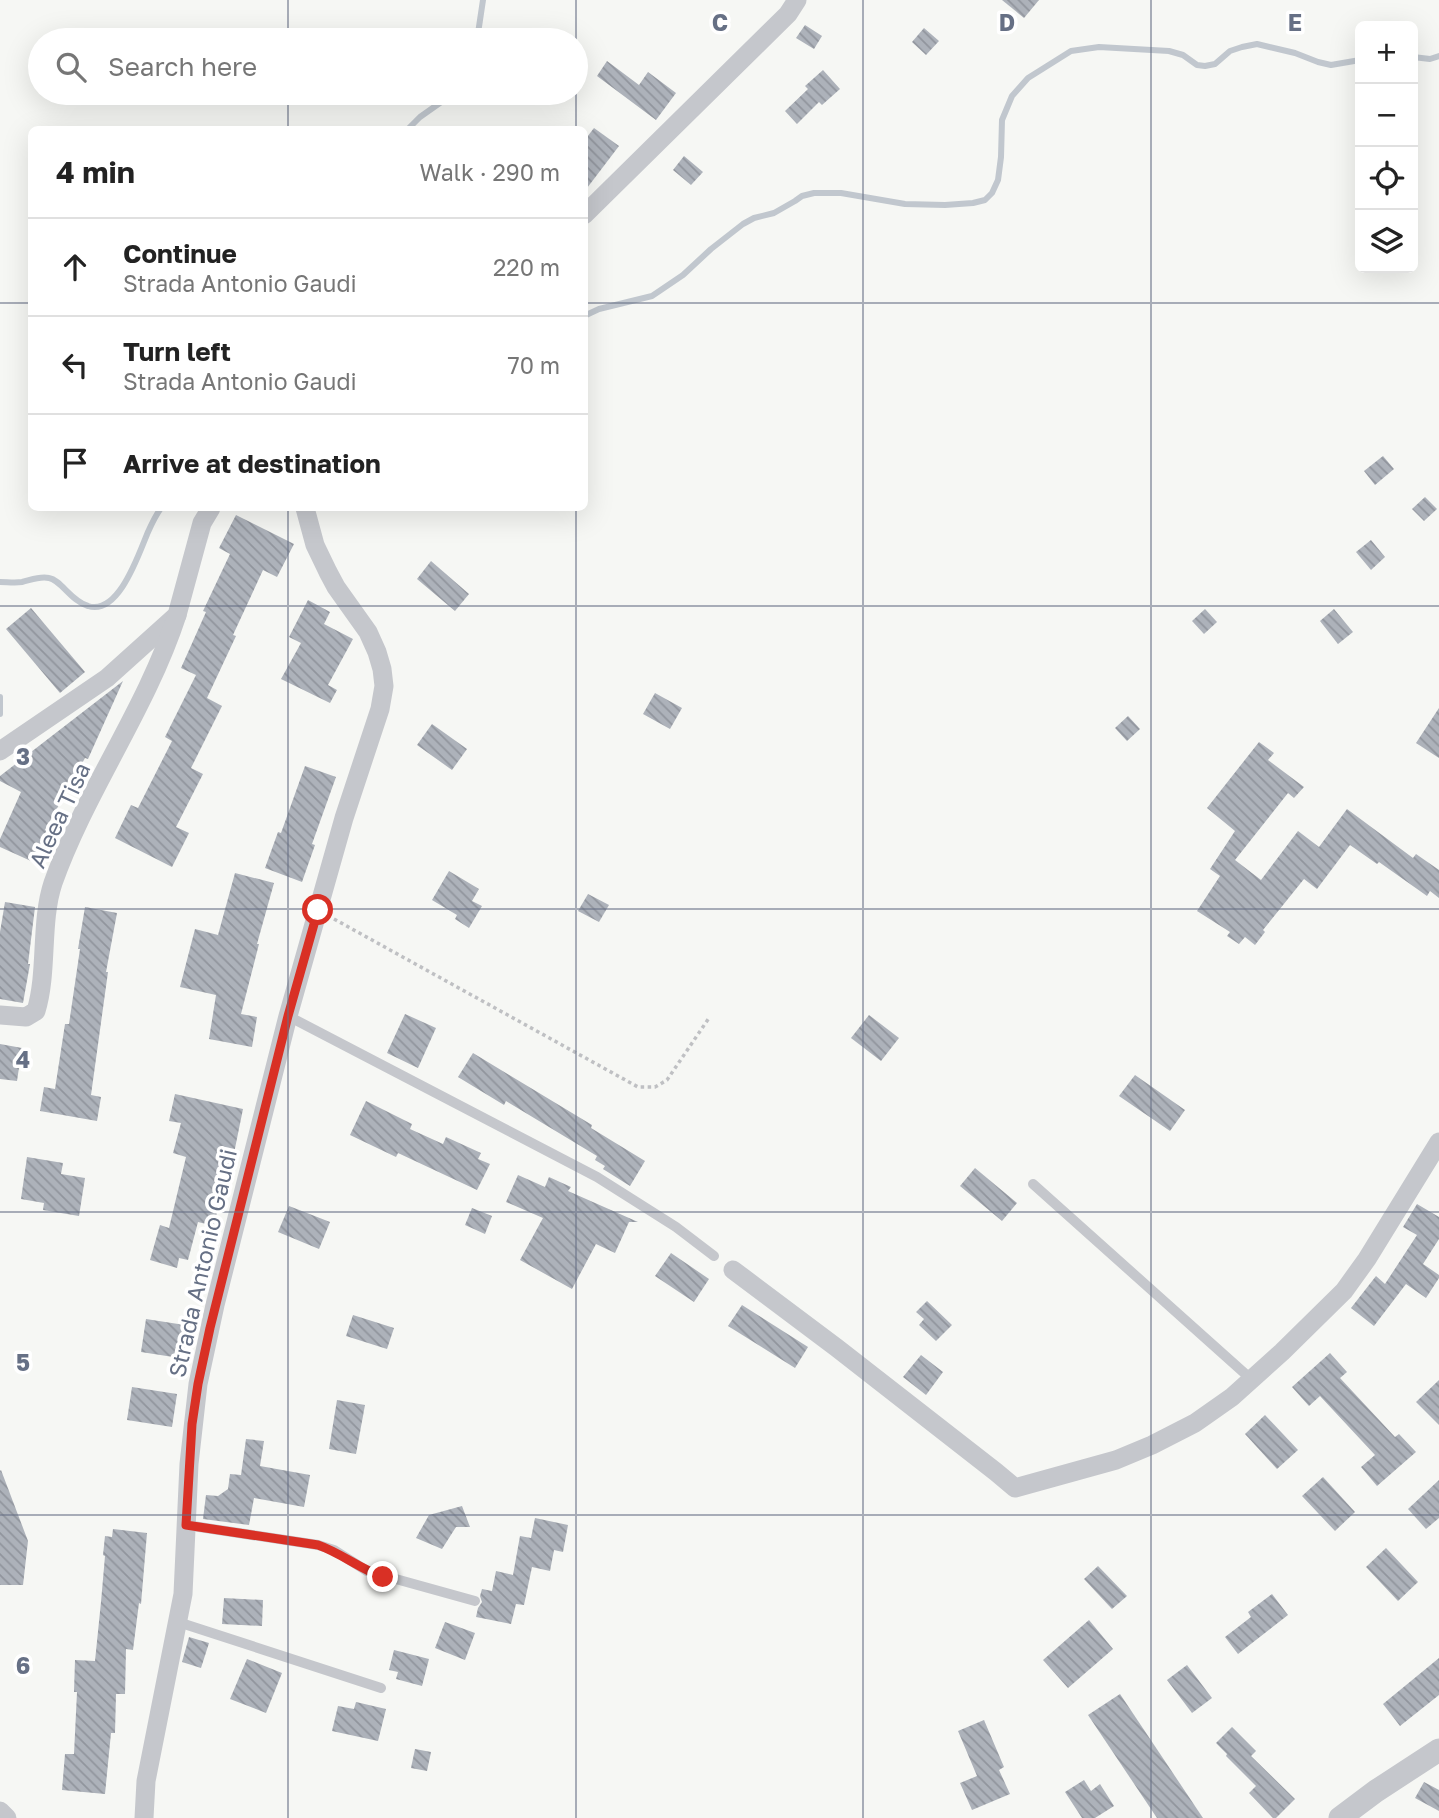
<!DOCTYPE html>
<meta charset="utf-8">
<style>
:root{--surface:#fff;--page:#f6f6f6;--text:#222;--muted:#767676;--line:#e0e0e0}
body{margin:0;font-family:"Golos Text",sans-serif;background:var(--page);color:var(--text)}
.controls{position:absolute;right:21px;top:21px;display:grid;overflow:hidden;border-radius:10px;box-shadow:0 7px 28px #0002}
.controls button{width:63px;height:63px;display:grid;place-items:center;padding:0;border:0;border-bottom:2px solid var(--line);background:var(--surface);color:var(--text);font:35px sans-serif}
.stop{position:absolute;width:21px;height:21px;margin:-16px;border:5px solid #d93025;border-radius:50%;background:#fff}
.stop.end{background:#d93025;border-color:#fff;box-shadow:0 2px 7px #0008}
.list{margin:0;padding:0;list-style:none}
h2{display:flex;justify-content:space-between;align-items:center;height:91px;margin:0;padding:0 28px;font-size:30px}
h2 small{font-size:23px;font-weight:400;color:var(--muted)}
.list li{display:grid;grid-template-columns:46px 1fr auto;gap:21px;align-items:center;box-sizing:border-box;height:98px;padding:0 28px;border-top:2px solid var(--line)}
.list b{display:block;font-size:26px;white-space:nowrap}
.list p{margin:0;font-size:23px;white-space:nowrap;color:var(--muted)}
.list em{font-size:23px;font-style:normal;color:var(--muted)}
.icon{flex:none;width:38px;height:38px;fill:none;stroke:currentColor;stroke-width:2;stroke-linecap:round;stroke-linejoin:round}
.map{position:relative;flex:none;width:1439px;height:1818px;overflow:hidden}
.search{position:absolute;background:var(--surface);box-shadow:0 7px 28px #0002;left:28px;top:28px;width:560px;height:77px;display:flex;align-items:center;gap:18px;box-sizing:border-box;padding:0 24px;border-radius:38px;color:var(--muted);font-size:26px}
.panel{position:absolute;background:var(--surface);box-shadow:0 7px 28px #0002;left:28px;top:126px;width:560px;height:385px;border-radius:10px}
.map>svg:first-child{display:block}
.lines{fill:none;stroke-linecap:round;stroke-linejoin:round}
.stream{stroke:#c1c7ce;stroke-width:6}
.building{fill:url(#building-back-hatch)}
.path{stroke:#bfc0c3;stroke-width:3.5;stroke-dasharray:3.5 3.5;stroke-linecap:butt}
.service{stroke:#c5c7cc;stroke-width:10}
.minor{stroke:#c5c7cc;stroke-width:19}
.tertiary{stroke:#c5c7cc;stroke-width:23}
.route{stroke:#d93025;stroke-width:9}
.grid{fill:none;stroke:#667085;stroke-width:2;stroke-opacity:0.55}
.labels{text-anchor:middle;dominant-baseline:central;stroke-width:7;stroke-linejoin:round;paint-order:stroke}
.street-label{font-size:23px;fill:#667085;stroke:#fff}
.grid-label{font-size:23px;text-anchor:middle;font-weight:bold;fill:#667085;stroke:#fff;stroke-width:7;stroke-linejoin:round;paint-order:stroke}
</style>
<div class="map">
<svg width="1439" height="1818" viewBox="0 0 1439 1818">
<defs>
<pattern id="building-back-hatch" width="6" height="6" patternUnits="userSpaceOnUse" patternTransform="scale(1.75)"><rect width="6" height="6" fill="#adb2ba"/><path d="M-1 5l2 2M0 0l6 6M5-1l2 2" fill="none" stroke="#91959d"/></pattern>
</defs>
<rect width="100%" height="100%" fill="#f6f7f4"/>
<g class="lines">
<!-- stream -->
<g class="stream">
<path d="M477,40L483,0"/>
<path d="M1413,57L1430,59L1439,56"/>
<path d="M407,130L420,117L454,93"/>
<path d="M584,316L599,309L652,296L683,275L711,249L743,224L754,218L774,213L795,201L802,196L814,193H841L905,204L945,205L973,203L985,200L992,193L998,180L1001,157L1002,120L1012,96L1028,78L1071,51L1099,47L1169,51L1183,55L1197,65L1205,66L1215,64L1230,51L1242,47L1257,44L1295,53L1318,62L1331,65L1360,60"/>
<path d="M0,582C7,582 15,583 22,582C31,580 39,576 49,578C61,580 71,601 88,606C119,616 139,553 148,532C152,523 156,515 161,508"/>
<path d="M0,697V714"/>
</g>
</g>
<!-- building -->
<g class="building">
<path d="M1002,0H1039L1024,18Z"/>
<path d="M805,25L822,36L814,49L796,38Z"/>
<path d="M924,28L939,41L926,55L912,42Z"/>
<path d="M607,61L639,85L648,72L676,93L656,120L597,76Z"/>
<path d="M823,70L840,89L822,105L819,102L797,124L785,111L808,89L805,86Z"/>
<path d="M594,128L619,146L584,192V141Z"/>
<path d="M684,156L703,172L691,185L673,170Z"/>
<path d="M1383,456L1394,469L1375,485L1364,471Z"/>
<path d="M1425,497L1437,509L1424,521L1412,509Z"/>
<path d="M236,515L294,544L277,577L263,570L233,635L236,636L207,698L222,706L191,768L203,774L176,827L189,833L172,867L115,838L131,805L138,808L172,741L165,737L196,675L181,668L206,612L203,611L230,554L219,548Z"/>
<path d="M1371,540L1385,557L1371,570L1356,552Z"/>
<path d="M431,561L469,594L455,611L417,579Z"/>
<path d="M308,600L330,612L324,624L353,639L328,685L337,690L330,703L281,679L301,643L289,637Z"/>
<path d="M31,608L85,672L60,693L6,629Z"/>
<path d="M1205,609L1217,622L1204,634L1192,621Z"/>
<path d="M1334,609L1353,632L1338,644L1320,621Z"/>
<path d="M123,681L88,759L85,758L45,830L56,835L42,866L0,847V839L21,792L0,781V776Z"/>
<path d="M655,693L682,708L670,729L643,714Z"/>
<path d="M1439,708V758L1416,743Z"/>
<path d="M1128,716L1140,729L1127,741L1115,728Z"/>
<path d="M432,724L467,749L452,770L417,745Z"/>
<path d="M1259,742L1274,753L1268,760L1304,787L1294,798L1288,793L1235,860L1261,880L1298,831L1319,847L1347,809L1413,858L1416,854L1439,870V898L1430,891L1427,896L1379,862L1377,864L1350,845L1317,889L1304,879L1263,930L1265,932L1255,945L1245,937L1239,944L1227,936L1230,932L1197,911L1220,876L1210,869L1235,831L1207,808Z"/>
<path d="M305,766L336,777L312,844L315,845L302,882L265,868L278,832L281,833Z"/>
<path d="M449,871L479,889L472,901L482,906L469,928L455,919L457,915L432,900Z"/>
<path d="M235,873L274,883L257,944H259L241,1014L257,1017L252,1047L209,1039L216,995L180,987L195,929L218,935Z"/>
<path d="M588,894L609,905L599,922L578,911Z"/>
<path d="M5,902L35,907L28,964H30L23,1003L0,999V932Z"/>
<path d="M85,907L117,913L106,972H108L91,1095L101,1097L97,1121L40,1111L44,1087L55,1089L65,1024H69L80,949H78Z"/>
<path d="M405,1014L436,1028L418,1068L387,1053Z"/>
<path d="M869,1015L899,1038L881,1061L851,1038Z"/>
<path d="M0,1044L22,1048L17,1081L0,1079Z"/>
<path d="M473,1053L592,1125L591,1128L645,1161L630,1186L603,1169L605,1166L595,1160L597,1156L506,1101L504,1105L458,1077Z"/>
<path d="M1135,1075L1185,1110L1170,1131L1119,1096Z"/>
<path d="M175,1094L243,1109L231,1168L227,1167L214,1226L198,1222L188,1260L179,1258L177,1268L150,1260L160,1225L169,1228L186,1157L173,1153L181,1123L169,1121Z"/>
<path d="M366,1101L412,1124L410,1129L443,1144L446,1137L481,1153L478,1159L490,1164L477,1190L398,1153L396,1157L350,1135Z"/>
<path d="M27,1157L63,1163L61,1174L85,1178L79,1216L43,1210L44,1203L21,1199Z"/>
<path d="M975,1168L1017,1203L1002,1221L960,1186Z"/>
<path d="M518,1175L545,1187L549,1177L571,1187L568,1191L638,1222H629L615,1253L596,1244L572,1289L520,1260L543,1218L506,1202Z"/>
<path d="M1417,1204L1439,1217V1239L1423,1264L1439,1275V1278L1426,1298L1406,1284L1374,1326L1351,1308L1376,1276L1385,1284L1417,1235L1403,1227Z"/>
<path d="M289,1206L330,1222L319,1249L278,1232Z"/>
<path d="M472,1208L492,1216L485,1234L465,1225Z"/>
<path d="M671,1253L709,1279L694,1302L655,1276Z"/>
<path d="M927,1301L952,1325L936,1341L919,1325L924,1319L916,1312Z"/>
<path d="M742,1305L808,1347L795,1368L728,1326Z"/>
<path d="M353,1315L394,1328L387,1349L346,1336Z"/>
<path d="M146,1319L191,1326L186,1359L141,1352Z"/>
<path d="M1330,1353L1347,1372L1340,1378L1395,1437L1399,1434L1416,1452L1377,1486L1361,1467L1375,1455L1320,1396L1309,1406L1292,1387Z"/>
<path d="M921,1355L943,1372L926,1395L903,1377Z"/>
<path d="M1439,1380V1425L1416,1402Z"/>
<path d="M132,1387L177,1394L172,1427L127,1420Z"/>
<path d="M337,1400L365,1405L356,1454L329,1449Z"/>
<path d="M1265,1415L1298,1450L1277,1469L1245,1434Z"/>
<path d="M246,1439L264,1441L260,1466L310,1475L304,1507L254,1498L249,1525L203,1519L206,1495L218,1496L228,1489L230,1474L241,1475Z"/>
<path d="M1,1470L28,1541L23,1585H0V1471Z"/>
<path d="M1323,1477L1355,1512L1335,1531L1302,1496Z"/>
<path d="M1439,1480V1518L1426,1529L1408,1509Z"/>
<path d="M462,1506L470,1527H456L442,1549L416,1538L429,1515Z"/>
<path d="M535,1518L568,1525L563,1552L554,1550L550,1571L532,1567L524,1605L516,1604L511,1624L476,1617L478,1608L482,1602L480,1596L482,1589L492,1591L496,1571L513,1575L520,1536L531,1538Z"/>
<path d="M113,1529L147,1533L141,1604L139,1603L133,1650L126,1649L125,1694H116L115,1733H111L105,1794L62,1790L65,1754H74L77,1692H74L75,1660L95,1661L101,1602L105,1556L103,1555L105,1536L112,1537Z"/>
<path d="M1386,1548L1418,1582L1398,1601L1366,1567Z"/>
<path d="M1098,1566L1127,1596L1112,1609L1084,1579Z"/>
<path d="M1272,1594L1288,1615L1238,1654L1225,1637L1251,1617L1248,1612Z"/>
<path d="M224,1598L263,1600L262,1626L222,1624Z"/>
<path d="M1089,1620L1113,1649L1068,1688L1043,1660Z"/>
<path d="M445,1622L475,1633L465,1660L435,1648Z"/>
<path d="M189,1637L209,1643L201,1668L182,1662Z"/>
<path d="M394,1650L429,1659L422,1686L396,1679L398,1672L389,1670Z"/>
<path d="M1439,1658V1695L1400,1726L1383,1704Z"/>
<path d="M247,1659L282,1673L266,1713L230,1699Z"/>
<path d="M1187,1665L1212,1698L1192,1713L1167,1680Z"/>
<path d="M1120,1694L1203,1818H1157L1088,1715Z"/>
<path d="M356,1702L386,1709L378,1741L332,1731L338,1706L354,1709Z"/>
<path d="M984,1720L1004,1767L999,1770L1010,1794L972,1810L960,1783L977,1776L958,1731Z"/>
<path d="M1232,1727L1256,1751L1251,1756L1295,1799L1276,1818H1273L1249,1793L1256,1786L1226,1756L1227,1754L1216,1743Z"/>
<path d="M415,1749L431,1752L427,1771L411,1768Z"/>
<path d="M1084,1780L1091,1791L1100,1784L1114,1806L1095,1818H1082L1065,1792Z"/>
<path d="M1424,1782L1439,1790V1811L1415,1798Z"/>
</g>
<g class="lines">
<!-- path -->
<path class="path" d="M334,919L638,1087H655L667,1080L709,1018"/>
<!-- service -->
<g class="service">
<path d="M288,1016L597,1177L676,1227L714,1256"/>
<path d="M1033,1184L1251,1379"/>
<path d="M186,1525L318,1545L334,1550L367,1571L475,1601"/>
<path d="M178,1622L381,1688"/>
</g>
<!-- minor -->
<g class="minor">
<path d="M584,215L788,14L797,0"/>
<path d="M0,751L107,678L177,615L202,523L211,508"/>
<path d="M0,1015L26,1017L36,1011C48,972 40,922 53,883C86,790 146,710 177,615"/>
<path d="M733,1270L837,1348L996,1472L1015,1488L1116,1460L1152,1445L1195,1423L1232,1397L1282,1352L1344,1291L1367,1259L1439,1142"/>
<path d="M0,1811L7,1818"/>
<path d="M144,1818L146,1781L183,1594L189,1464L198,1384L215,1305L288,1016L344,818L380,709L384,686L382,669L377,652L368,632L336,587L328,572L315,545L305,508"/>
</g>
<!-- tertiary -->
<path class="tertiary" d="M1340,1818L1376,1791L1439,1750"/>
</g>
<g class="lines">
<!-- route -->
<path class="route" d="M318,910L288,1016L210,1328L198,1384L192,1424L186,1525L318,1545C341,1553 360,1569 383,1577"/>
</g>
<!-- grid -->
<path class="grid" d="M288,0V40M576,0V40M863,0V1818M1151,0V1818M288,93V130M576,93V130M0,303H32M584,303H1439M288,508V1818M576,508V1818M0,606H1439M0,909H1439M0,1212H1439M0,1515H1439"/>
<g class="labels">
<!-- street labels -->
<g class="street-label">
<text transform="translate(59 815) rotate(-65)">Aleea Tisa</text>
<text transform="translate(202 1263) rotate(-77)">Strada Antonio Gaudi</text>
</g>
</g>
<g class="grid-label">
<text x="720" y="31">C</text>
<text x="1007" y="31">D</text>
<text x="1295" y="31">E</text>
<text x="23" y="765">3</text>
<text x="23" y="1068">4</text>
<text x="23" y="1371">5</text>
<text x="23" y="1674">6</text>
</g>
</svg>
<div class="controls">
<button>+</button>
<button>−</button>
<button><svg class="icon" aria-label="locate" viewBox="0 0 24 24"><circle cx="12" cy="12" r="6"/><path d="M12 2v4M12 18v4M2 12h4M18 12h4"/></svg></button>
<button><svg class="icon" aria-label="layers" viewBox="0 0 24 24"><path d="M12 4l9 5-9 5-9-5zM3 14l9 5 9-5"/></svg></button>
</div>
<div class="stop" style="left:318px;top:910px"></div>
<div class="stop end" style="left:383px;top:1577px"></div>
<div class="search"><svg class="icon" aria-label="search" viewBox="0 0 24 24"><circle cx="10" cy="10" r="6"/><path d="M15 15l6 6"/></svg>Search here</div>
<section class="panel">
<h2>4 min<small>Walk · 290 m</small></h2>
<ul class="list">
<li><svg class="icon" aria-label="ahead" viewBox="0 0 24 24"><path d="M12 20V5M6 11l6-6 6 6"/></svg><div><b>Continue</b><p>Strada Antonio Gaudi</p></div><em>220 m</em></li>
<li><svg class="icon" aria-label="left" viewBox="0 0 24 24"><path d="M17 20v-9H6M10 6l-5 5 5 5"/></svg><div><b>Turn left</b><p>Strada Antonio Gaudi</p></div><em>70 m</em></li>
<li><svg class="icon" aria-label="arrive" viewBox="0 0 24 24"><path d="M6 21V4h12l-3 4 3 4H6"/></svg><div><b>Arrive at destination</b></div></li>
</ul>
</section>
</div>
